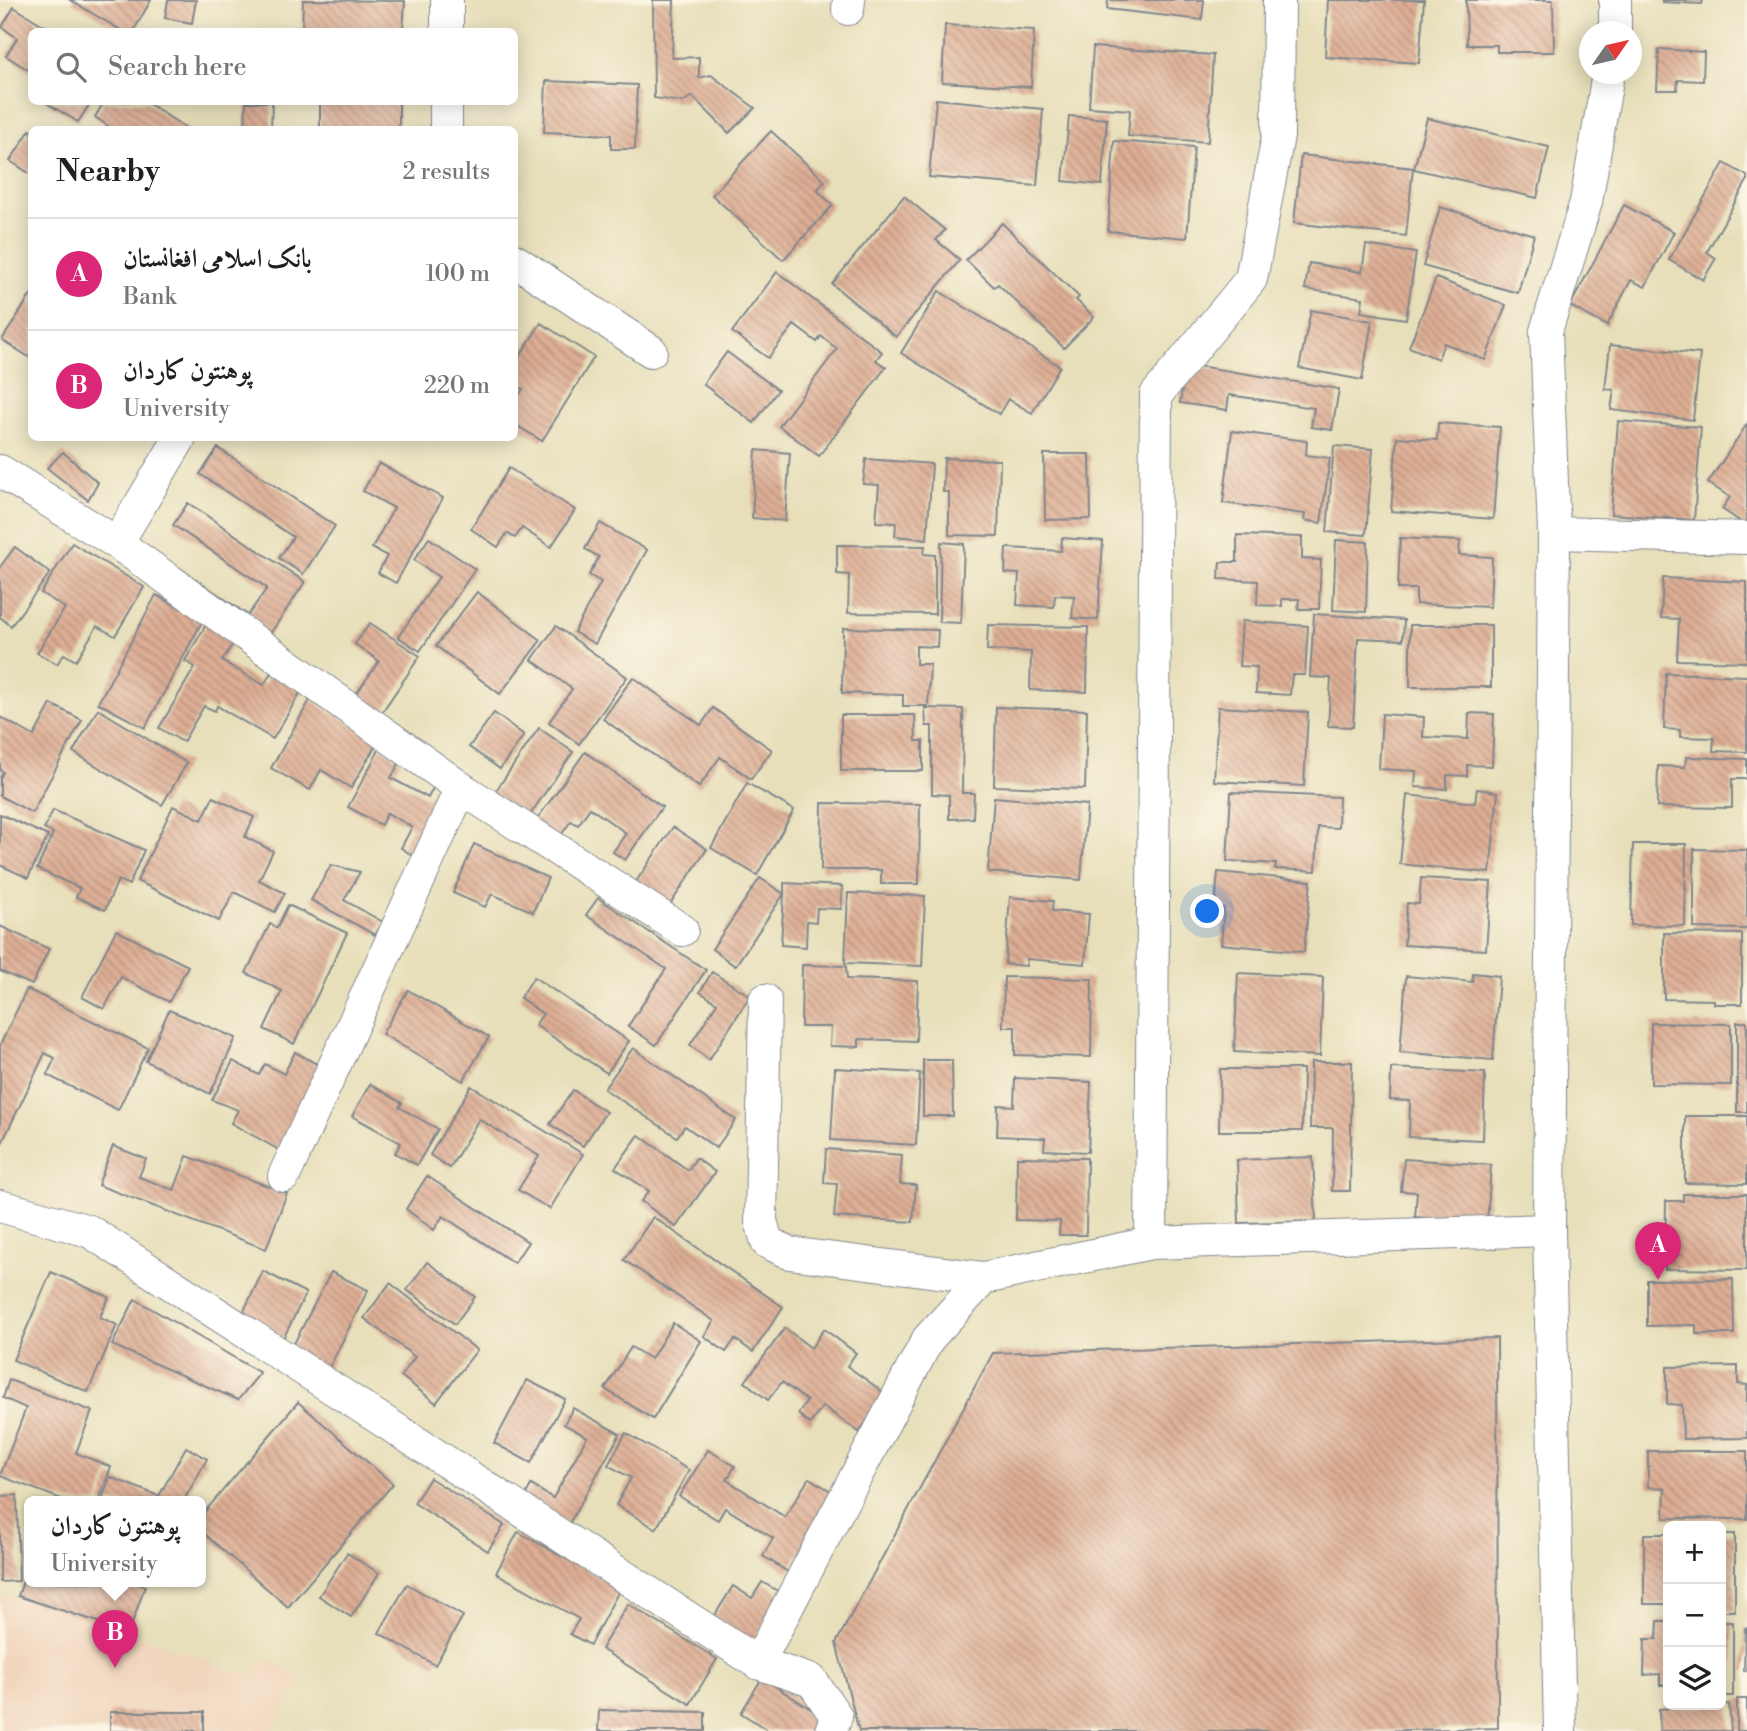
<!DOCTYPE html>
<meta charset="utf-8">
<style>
:root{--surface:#fff;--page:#f6f6f6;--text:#202124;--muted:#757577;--line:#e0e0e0;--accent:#db2777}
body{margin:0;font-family:"Libre Bodoni",Amiri,serif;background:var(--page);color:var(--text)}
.controls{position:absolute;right:21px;bottom:21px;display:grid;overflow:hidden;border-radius:10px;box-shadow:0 4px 18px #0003}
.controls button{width:63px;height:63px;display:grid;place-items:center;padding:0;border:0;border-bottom:2px solid var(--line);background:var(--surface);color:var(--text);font:35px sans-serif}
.compass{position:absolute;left:1579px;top:21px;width:63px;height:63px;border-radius:50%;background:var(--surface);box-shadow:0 4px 18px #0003;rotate:56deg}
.you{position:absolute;left:1208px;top:912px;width:24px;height:24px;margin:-18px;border:5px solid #fff;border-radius:50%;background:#1a73e8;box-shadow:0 0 0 10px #1a73e833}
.badge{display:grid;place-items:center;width:46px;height:46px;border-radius:50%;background:var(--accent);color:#fff;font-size:23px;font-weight:700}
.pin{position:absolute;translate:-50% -58px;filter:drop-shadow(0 2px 4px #0008)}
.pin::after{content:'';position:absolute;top:37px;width:24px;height:21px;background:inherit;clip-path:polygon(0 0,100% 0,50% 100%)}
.popup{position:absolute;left:24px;top:1496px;width:182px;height:91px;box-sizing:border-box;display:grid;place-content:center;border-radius:10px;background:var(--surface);filter:drop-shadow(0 2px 5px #0005);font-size:23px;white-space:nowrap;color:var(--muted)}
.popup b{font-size:26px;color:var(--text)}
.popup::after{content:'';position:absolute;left:50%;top:100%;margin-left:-14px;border:14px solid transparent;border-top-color:var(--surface)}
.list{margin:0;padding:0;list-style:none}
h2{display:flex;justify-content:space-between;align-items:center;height:91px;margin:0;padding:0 28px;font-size:30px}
h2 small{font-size:23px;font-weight:400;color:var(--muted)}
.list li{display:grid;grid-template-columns:46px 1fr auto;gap:21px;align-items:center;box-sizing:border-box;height:112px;padding:0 28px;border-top:2px solid var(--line)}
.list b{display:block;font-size:26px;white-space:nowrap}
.list p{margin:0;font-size:23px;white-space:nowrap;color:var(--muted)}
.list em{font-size:23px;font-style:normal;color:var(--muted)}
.icon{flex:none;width:38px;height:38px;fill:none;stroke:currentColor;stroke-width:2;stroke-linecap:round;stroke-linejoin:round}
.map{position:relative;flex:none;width:1747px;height:1731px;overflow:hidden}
.search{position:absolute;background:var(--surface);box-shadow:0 4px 18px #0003;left:28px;top:28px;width:490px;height:77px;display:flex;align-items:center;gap:18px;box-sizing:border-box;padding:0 24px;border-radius:10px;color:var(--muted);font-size:26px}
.panel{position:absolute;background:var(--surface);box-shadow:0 4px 18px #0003;left:28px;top:126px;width:490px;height:315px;border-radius:10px}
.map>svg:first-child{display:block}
.built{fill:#f1d5bd}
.building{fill:url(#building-back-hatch)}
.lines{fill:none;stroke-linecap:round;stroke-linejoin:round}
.street-casing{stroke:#81878c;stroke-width:34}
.street{stroke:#fff;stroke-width:32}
</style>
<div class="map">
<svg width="1747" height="1731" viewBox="0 0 1747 1731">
<defs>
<pattern id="building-back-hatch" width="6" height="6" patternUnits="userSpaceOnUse" patternTransform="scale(1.75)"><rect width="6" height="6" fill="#deae94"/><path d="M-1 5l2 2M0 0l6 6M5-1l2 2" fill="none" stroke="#b38e7c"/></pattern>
</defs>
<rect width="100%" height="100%" fill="#fcf5e5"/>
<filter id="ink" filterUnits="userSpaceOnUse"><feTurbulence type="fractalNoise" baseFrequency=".0143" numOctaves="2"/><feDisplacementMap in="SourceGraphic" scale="14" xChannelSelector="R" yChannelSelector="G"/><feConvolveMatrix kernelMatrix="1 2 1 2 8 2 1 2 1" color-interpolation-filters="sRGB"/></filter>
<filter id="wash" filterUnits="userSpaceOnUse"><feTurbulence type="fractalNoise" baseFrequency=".00686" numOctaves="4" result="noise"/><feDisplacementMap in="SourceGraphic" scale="28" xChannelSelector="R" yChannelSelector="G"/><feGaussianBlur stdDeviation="1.57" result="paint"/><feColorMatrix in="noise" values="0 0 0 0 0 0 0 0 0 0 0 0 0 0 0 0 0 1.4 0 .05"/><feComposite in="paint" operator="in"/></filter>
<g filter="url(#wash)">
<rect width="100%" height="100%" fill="#e7dfba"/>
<!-- built -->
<path class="built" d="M0,1595L18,1596L129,1632L248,1676L266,1660L302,1678L271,1731H0Z"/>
<g id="blocks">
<!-- building -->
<g class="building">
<path d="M70,0H151L133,32H124Z"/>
<path d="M168,0H196L192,23L165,18Z"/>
<path d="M303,0L405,1L403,32H302Z"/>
<path d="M653,0H674L672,58L699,57V78L711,75L755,108L729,133L692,96L683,102L654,98Z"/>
<path d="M1108,0H1204L1202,20L1107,9Z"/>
<path d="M1328,0H1424L1419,63L1325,57Z"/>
<path d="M1466,0H1553L1554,52H1497V45H1467Z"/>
<path d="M1662,0H1703L1702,4L1662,2Z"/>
<path d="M14,7L54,32H32V72L6,56L17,38L2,27Z"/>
<path d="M945,25L1034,30L1031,87L942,82Z"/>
<path d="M1093,47L1213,55L1208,142L1128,136L1130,110L1089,107Z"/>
<path d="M1659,49L1704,52L1703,81L1678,80L1677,90H1657Z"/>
<path d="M546,81L637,85L635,149H611V135L544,132Z"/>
<path d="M936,99L1043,109L1037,186L929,177Z"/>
<path d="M45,102H91L78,122Z"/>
<path d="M104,102H146L189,130H114L95,117Z"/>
<path d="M246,102H272L271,130H245Z"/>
<rect x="320" y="102" width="79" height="28"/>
<path d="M1069,116L1107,119L1102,185L1063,181Z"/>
<path d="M1427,118L1549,147L1537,198L1414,169Z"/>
<path d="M30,130L32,131V175L10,161Z"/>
<path d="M771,131L825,181L817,190L833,205L783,260L712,195Z"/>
<path d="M1114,141L1194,147L1187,238L1108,231Z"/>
<path d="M1301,155L1413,168L1406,236L1294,223Z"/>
<path d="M1724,163L1747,176V181L1707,252L1716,258L1703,280L1669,260Z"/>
<path d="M904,196L945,230L936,240L960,260L896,337L832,284Z"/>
<path d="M1624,205L1674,232L1645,287L1631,280L1607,326L1570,306Z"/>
<path d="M1440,207L1534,235L1518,293L1423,266Z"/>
<path d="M1002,223L1079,297L1076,300L1094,317L1064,348L998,284L994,287L966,260Z"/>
<path d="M1366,245L1416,253L1406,319L1361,312L1363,298L1305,289L1309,263L1362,272Z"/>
<path d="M777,272L882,352L876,360L886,367L819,456L779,426L837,349L821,336L817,342L794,325L768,358L732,332Z"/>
<path d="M1436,278L1506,305L1485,360L1444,343L1438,359L1409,347Z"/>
<path d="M939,291L1060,366L1032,413L1008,399L999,414L901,353Z"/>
<path d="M32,293V359L2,340Z"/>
<path d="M1311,310L1372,321L1362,380L1299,368Z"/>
<path d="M541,323L594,357L542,441L514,424V402L523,389L514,384V365Z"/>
<path d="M1610,345L1700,354L1693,420L1611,410L1614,390L1605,389Z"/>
<path d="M727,352L778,390L754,423L703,384Z"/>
<path d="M1186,364L1339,389L1332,430L1311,427L1314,408L1229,395L1227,410L1180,403Z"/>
<path d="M1618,421L1701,427L1694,520L1611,514Z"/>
<path d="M1438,423L1500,427L1493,519L1391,511L1397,437L1437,440Z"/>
<path d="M1747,424V526L1722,509L1730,497L1708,483Z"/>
<path d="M1232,431L1307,441L1306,455L1330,458L1321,523L1304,520L1305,514L1223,503Z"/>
<path d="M1334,446L1373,449L1366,535L1327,532Z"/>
<path d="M218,448L335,526L303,574L279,558L293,537L200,474Z"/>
<path d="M756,450L790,453L785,521L752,518Z"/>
<path d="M63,452L98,483L88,500L47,468Z"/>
<path d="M1044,454H1090L1091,519L1045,520Z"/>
<path d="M944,458L1000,460L998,536L949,535V492H943Z"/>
<path d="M866,459L932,464L927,539L895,536L896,523L876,522L879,485L863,484Z"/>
<path d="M379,463L443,498L396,583L378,573L387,556L372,548L394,508L363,491Z"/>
<path d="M509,468L575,510L551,547L522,528L515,538L507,533L498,547L471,529Z"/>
<path d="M188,503L305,582L264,643L172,563L248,615L267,588L173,525Z"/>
<path d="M600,523L647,550L595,644L574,632L601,582L589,575L599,557L585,549Z"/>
<path d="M1237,535L1302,537V559L1321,560L1319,609H1298L1299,599H1282V606L1257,605L1258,581L1219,579L1220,562H1237Z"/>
<path d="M429,538L475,569L420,651L398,637L439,577L414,560Z"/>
<path d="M1062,538L1103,541L1098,620L1072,618L1074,596L1055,595L1054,607L1017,605L1019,574L1005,573L1006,548L1061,551Z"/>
<path d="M1400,538L1460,541L1459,555L1492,557L1490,607L1416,604V589H1398Z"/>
<path d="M1336,540L1368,542L1366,612L1333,610Z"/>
<path d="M941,542L964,544L961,623L939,622Z"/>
<path d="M72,543L144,587L115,636L97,626L76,661L64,654L57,664L37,653L65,608L41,593Z"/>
<path d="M837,545L925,546L924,554L935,555V614L848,613L849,575L837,574Z"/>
<path d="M15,547L50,573L11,626L0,617V567Z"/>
<path d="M1663,578L1747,582V662L1677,660L1679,619L1661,618Z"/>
<path d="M477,592L541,640L500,694L436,646Z"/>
<path d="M156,595L203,620L145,728L98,703Z"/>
<path d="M1314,614L1404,620L1403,640L1358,638L1353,727L1328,726L1331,678L1310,677Z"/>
<path d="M1242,621L1308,626L1305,675H1292L1290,695L1256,693L1257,667L1239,666Z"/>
<path d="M207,623L235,640L222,661L264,685L275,665L306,683L273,739L217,706L215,711L204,706L183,742L159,728L195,667L185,661Z"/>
<path d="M370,623L420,656L376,721L350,703L379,661L355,644Z"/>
<path d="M988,625L1088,627L1087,692L1030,690L1031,652L987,650Z"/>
<rect x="1410" y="625" width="81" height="62"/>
<path d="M556,626L627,677L579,744L549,722L572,689L532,660Z"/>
<path d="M843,628L938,630L937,647L916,646V664H930L928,706H903V695L842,693Z"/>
<path d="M1666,673L1747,676V752L1713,751L1714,738L1680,737V730L1664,729Z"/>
<path d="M633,677L701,725L713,708L772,750L751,779L720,757L699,787L603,719Z"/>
<path d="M310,700L379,740L351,788L321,770L310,790L271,768Z"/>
<path d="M51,704L82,720L32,813L0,796V778L3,772L0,770V717L34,736Z"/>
<path d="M996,707L1087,710L1085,789L994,786Z"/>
<path d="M1218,707L1308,712L1304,786L1214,781Z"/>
<path d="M925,708L963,709L962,793H974L973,818L949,819V795L932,794V726H926Z"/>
<path d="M98,709L187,763L162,805L73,752Z"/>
<path d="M494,713L524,735L500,769L469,747Z"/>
<path d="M1469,713L1494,714L1492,766L1467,765V776L1447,775V789L1415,787L1416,771L1379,769L1382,714L1424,717L1423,737L1468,739Z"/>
<path d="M841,715H915L916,741H923V771H841Z"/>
<path d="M539,728L573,752L525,822L491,798Z"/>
<path d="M380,748L401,760L391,778L428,798L434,786L451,793L418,859L401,848L412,827L387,813L381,825L348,807Z"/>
<path d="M585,752L662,807L625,860L613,852L626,833L590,808L578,825L571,821L554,845L530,829Z"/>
<path d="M1686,757L1747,759V779H1732V808L1657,807L1658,766L1685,767Z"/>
<path d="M747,783L794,810L757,875L711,848Z"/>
<path d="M1477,789L1498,792L1490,873L1400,864L1407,795L1475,803Z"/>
<path d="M1231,792L1339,797L1338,828L1318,827L1316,871L1275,869L1276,864L1227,861Z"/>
<path d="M213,797L254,817L245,837L273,851L259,880L285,893L275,912L234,892L219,921L137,881L173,806L202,820Z"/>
<path d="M994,797L1087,805L1081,880L988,872Z"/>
<path d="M822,803L920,804L919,884H881V870H821Z"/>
<path d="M53,810L144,850L129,885L118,880L105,910L76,897L80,888L37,869L53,833L44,829Z"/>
<path d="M0,814L48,836L28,878L0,865Z"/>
<path d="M673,827L707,849L663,915L629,892Z"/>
<path d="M474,844L548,878L533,912L492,894L485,907L453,893Z"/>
<path d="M1633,844H1686L1685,926L1631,925Z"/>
<path d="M1694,849L1747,850V929L1694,928Z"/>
<path d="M331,865L360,872L344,900L383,922L375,935L311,900Z"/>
<path d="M1218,872L1311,881L1304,952L1221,944L1224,908L1215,907Z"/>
<path d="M760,878L784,894V883L842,886L841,909L817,908L816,922L807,921L806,947L781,945L784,894L735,966L712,949Z"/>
<path d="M1421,878L1491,882L1486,950L1404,945L1407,903L1419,904Z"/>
<path d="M848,893L925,896L922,966L845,963Z"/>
<path d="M1010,897L1053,901L1052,911L1089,914L1085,964L1027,959L1026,966L1005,964Z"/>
<path d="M598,898L706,970L656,1045L628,1026L666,969L586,915Z"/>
<path d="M288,905L347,933L294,1044L264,1029L282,991L246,973L270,924L277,928Z"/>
<path d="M0,926L49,949L32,985L0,971Z"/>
<path d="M116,930L188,966L169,1002L121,977L104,1009L82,997Z"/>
<path d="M1664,933L1742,934V1004H1714V1000L1664,999Z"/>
<path d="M802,965L846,966L847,979L918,981L916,1041L859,1039V1047L830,1046L831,1027H801Z"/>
<path d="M712,972L750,996L709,1060L690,1045L717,1003L700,992Z"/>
<path d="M1238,973L1323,977L1320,1056L1234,1052Z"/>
<path d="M1473,973L1499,976L1493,1060L1400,1052L1406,976L1472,982Z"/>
<path d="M534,977L629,1041L607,1073L535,1025L543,1014L520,998Z"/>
<path d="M1004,977L1092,979L1091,1057L1015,1055V1027H1003Z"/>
<path d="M27,989L148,1048L118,1110L47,1075L55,1058L45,1053L0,1147V1045Z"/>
<path d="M408,990L489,1037L463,1081L382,1034Z"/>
<path d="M169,1010L236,1038L210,1094L146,1061Z"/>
<rect x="1737" y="1022" width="10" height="90"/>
<path d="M1651,1023L1731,1024V1085L1651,1084Z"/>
<path d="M633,1048L736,1120L716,1148L685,1126L677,1137L604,1089Z"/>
<path d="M295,1052L324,1068L279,1150L231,1123L238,1110L212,1100L233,1061L259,1075L265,1064L284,1074Z"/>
<path d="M923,1060H952L953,1116H923Z"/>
<path d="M1311,1062H1352L1350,1191H1332L1333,1128H1310Z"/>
<path d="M835,1068L920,1073L916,1145L831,1140Z"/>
<path d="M1391,1068L1485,1073L1483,1140L1409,1137L1410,1101L1390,1100Z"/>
<path d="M1220,1069H1303L1302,1131H1219Z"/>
<path d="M1015,1078L1091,1082L1088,1152L1044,1150L1045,1138L997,1136L998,1105L1014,1106Z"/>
<path d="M370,1084L402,1103L399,1107L438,1129L417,1165L395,1153L401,1143L352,1116Z"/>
<path d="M471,1086L583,1154L550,1209L518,1190L539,1156L479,1119L450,1168L430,1155Z"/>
<path d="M573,1090L606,1112L583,1146L550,1124Z"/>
<path d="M1685,1116H1747V1184L1685,1183Z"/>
<path d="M639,1135L688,1170L696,1158L715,1172L676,1227L641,1201L649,1191L615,1168Z"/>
<path d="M113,1146L146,1159L139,1177L174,1190L187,1156L287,1193L266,1249L98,1185Z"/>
<path d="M826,1149L902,1155L900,1184L916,1185L913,1222L834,1217L837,1184L824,1183Z"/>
<path d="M1017,1157L1087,1158L1086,1235H1059L1060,1221L1016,1220Z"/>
<path d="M1313,1157L1316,1221L1239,1223L1237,1160Z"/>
<path d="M1404,1159L1491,1165L1487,1223L1415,1217L1417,1192L1401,1191Z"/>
<path d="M427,1176L528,1242L514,1263L443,1216L434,1230L406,1209Z"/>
<path d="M1683,1194H1747V1270L1665,1269L1666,1201H1683Z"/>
<path d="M653,1217L783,1307L753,1352L735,1339L726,1352L704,1336L714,1321L624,1260Z"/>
<path d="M427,1262L475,1297L455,1324L407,1290Z"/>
<path d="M263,1271L306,1293L281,1343L239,1321Z"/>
<path d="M51,1272L109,1297L100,1317L117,1325L88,1392L13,1360Z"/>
<path d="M331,1272L368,1290L327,1372L289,1353Z"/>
<path d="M1733,1279L1734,1334H1696V1325L1647,1326V1280Z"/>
<path d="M390,1283L477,1350L436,1403L401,1376L415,1357L364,1318Z"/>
<path d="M135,1299L260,1373L238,1400L112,1345Z"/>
<path d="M673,1323L701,1341L653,1419L605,1389L631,1347L651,1359Z"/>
<path d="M785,1328L811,1348L824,1329L856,1353L847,1366L886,1394L859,1432L823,1406L810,1424L798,1414L807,1401L782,1382L768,1400L745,1382Z"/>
<path d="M1497,1338L1498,1728L1365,1731H859L836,1643L993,1353Z"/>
<path d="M1738,1366V1384L1747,1385V1438L1683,1439L1682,1405L1667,1404V1367Z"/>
<path d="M9,1380L92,1411L76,1453L111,1467L98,1502H69L0,1476L26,1408L3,1398Z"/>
<path d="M527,1380L565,1399L531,1463L494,1443Z"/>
<path d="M298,1402L393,1484L288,1607L201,1531V1516Z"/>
<path d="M573,1408L620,1434L569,1524L524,1498L531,1485L553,1498L587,1437L564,1424Z"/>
<path d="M626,1433L689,1470L656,1529L616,1505L631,1478L608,1465Z"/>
<path d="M186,1447L207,1459L183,1502H101L110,1477L159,1496Z"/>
<path d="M708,1450L735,1466L727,1480L785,1517L809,1478L836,1494L788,1572L763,1556L773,1538L725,1508L718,1520L679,1496Z"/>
<path d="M1648,1451H1747V1519L1664,1518L1665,1488L1648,1487Z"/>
<path d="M430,1478L504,1525L488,1551L414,1503Z"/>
<path d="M17,1495L19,1581L0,1582V1496Z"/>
<path d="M518,1532L620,1589L590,1645L570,1634L579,1619L496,1573Z"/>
<rect x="1644" y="1534" width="24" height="70"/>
<rect x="1721" y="1534" width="14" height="77"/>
<path d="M347,1553L379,1573L351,1617L319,1596Z"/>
<path d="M29,1564V1582H134L145,1586L129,1632L18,1596Z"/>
<path d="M762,1582L783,1594L753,1642L713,1618L733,1586L752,1598Z"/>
<path d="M407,1584L463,1616L435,1665L379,1633Z"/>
<path d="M628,1604L717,1659L690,1704L601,1649Z"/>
<path d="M1658,1621H1668V1685H1660V1674L1644,1675L1645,1639H1657Z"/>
<rect x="1721" y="1622" width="12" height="74"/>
<path d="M1745,1628H1747V1671H1744Z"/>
<path d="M762,1678L825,1718L816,1731H769L741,1713Z"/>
<rect x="1737" y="1699" width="10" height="32"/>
<path d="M1729,1704L1731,1731H1660L1659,1709Z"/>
<path d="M599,1710L705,1712V1731H598Z"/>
<rect x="110" y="1712" width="94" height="19"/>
</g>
</g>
</g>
<g filter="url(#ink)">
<use href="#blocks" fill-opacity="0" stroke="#81878c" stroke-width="2"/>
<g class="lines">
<!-- street casing -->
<g class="street-casing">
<g id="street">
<path d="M1615,0V32"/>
<path d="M848,9L849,0"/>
<path d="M447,32V0"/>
<path d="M446,130V102"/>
<path d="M514,260L651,351"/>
<path d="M0,471L117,543L461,788L682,930"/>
<path d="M1554,533L1747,538"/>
<path d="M117,543L180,438"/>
<path d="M765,1000L761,1221L767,1242L789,1253L984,1278"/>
<path d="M284,1176L461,788"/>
<path d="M0,1206L89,1231L758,1663L812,1681L836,1716L831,1731"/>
<path d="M1151,1243L1156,395L1251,279L1278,136L1279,0"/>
<path d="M758,1663L928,1339L984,1278L1151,1243L1549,1230"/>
<path d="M1560,1731L1549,1230L1554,533L1546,331L1586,202L1608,74"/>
</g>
</g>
<!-- street -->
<use href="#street" class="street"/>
</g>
</g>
</svg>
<div class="controls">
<button>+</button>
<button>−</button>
<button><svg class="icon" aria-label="layers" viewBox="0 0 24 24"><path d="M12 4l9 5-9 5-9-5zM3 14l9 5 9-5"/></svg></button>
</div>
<svg class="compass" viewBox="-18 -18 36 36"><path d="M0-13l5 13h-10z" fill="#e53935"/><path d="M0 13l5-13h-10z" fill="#757577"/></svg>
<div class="you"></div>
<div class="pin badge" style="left:1658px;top:1280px">A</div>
<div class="pin badge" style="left:115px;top:1668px">B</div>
<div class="popup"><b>پوهنتون کاردان</b>University</div>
<div class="search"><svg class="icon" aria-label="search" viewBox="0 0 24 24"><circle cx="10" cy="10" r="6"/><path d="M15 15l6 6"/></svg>Search here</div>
<section class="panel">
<h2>Nearby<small>2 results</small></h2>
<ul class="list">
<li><span class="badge">A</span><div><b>بانک اسلامی افغانستان</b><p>Bank</p></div><em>100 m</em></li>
<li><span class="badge">B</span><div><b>پوهنتون کاردان</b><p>University</p></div><em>220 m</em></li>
</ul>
</section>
</div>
